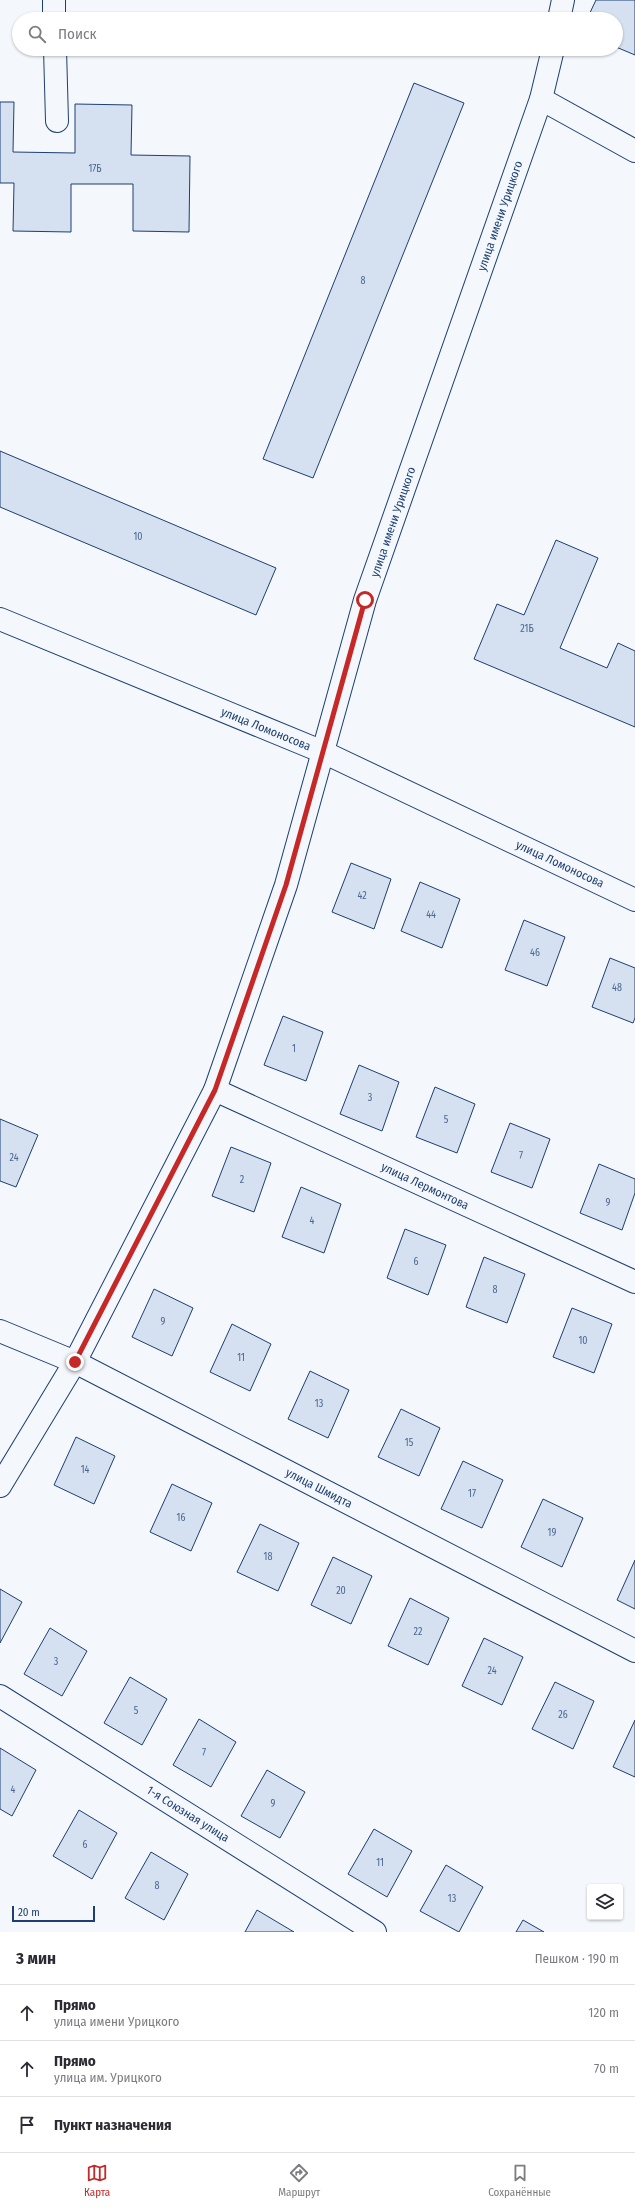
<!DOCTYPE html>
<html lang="ru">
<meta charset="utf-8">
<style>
:root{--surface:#fff;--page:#f2f2f3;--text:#2b2b33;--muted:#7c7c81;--line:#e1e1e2;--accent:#c62828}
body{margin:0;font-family:"Fira Sans Condensed",sans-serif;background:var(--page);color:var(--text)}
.controls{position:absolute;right:12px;bottom:12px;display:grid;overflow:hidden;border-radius:4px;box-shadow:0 1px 3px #0004}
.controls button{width:36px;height:36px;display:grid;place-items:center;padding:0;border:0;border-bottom:1px solid var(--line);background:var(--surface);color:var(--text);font:20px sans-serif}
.scale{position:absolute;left:12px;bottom:10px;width:83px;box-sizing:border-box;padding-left:4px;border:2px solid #1d3f73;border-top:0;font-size:11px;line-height:14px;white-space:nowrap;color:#1d3f73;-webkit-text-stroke:3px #f4f7fb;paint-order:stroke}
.stop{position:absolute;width:12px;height:12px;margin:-9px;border:3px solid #c62828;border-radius:50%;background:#fff}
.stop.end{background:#c62828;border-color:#fff;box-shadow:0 1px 4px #0008}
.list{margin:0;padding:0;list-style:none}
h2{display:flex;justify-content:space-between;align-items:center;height:52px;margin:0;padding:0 16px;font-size:17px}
h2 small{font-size:13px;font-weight:400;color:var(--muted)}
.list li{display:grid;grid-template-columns:26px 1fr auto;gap:12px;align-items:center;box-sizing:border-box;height:56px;padding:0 16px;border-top:1px solid var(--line)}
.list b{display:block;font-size:15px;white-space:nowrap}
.list p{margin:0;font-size:13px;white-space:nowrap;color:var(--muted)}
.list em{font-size:13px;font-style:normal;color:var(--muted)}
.icon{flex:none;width:22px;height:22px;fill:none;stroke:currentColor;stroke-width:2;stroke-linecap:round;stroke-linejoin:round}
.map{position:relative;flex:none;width:635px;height:1932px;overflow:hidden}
.search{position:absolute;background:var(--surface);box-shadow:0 1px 3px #0004;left:12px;right:12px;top:12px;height:44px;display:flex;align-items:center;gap:10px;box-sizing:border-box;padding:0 14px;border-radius:22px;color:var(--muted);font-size:15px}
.sheet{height:220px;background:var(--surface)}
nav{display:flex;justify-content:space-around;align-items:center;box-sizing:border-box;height:56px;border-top:1px solid var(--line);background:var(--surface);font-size:11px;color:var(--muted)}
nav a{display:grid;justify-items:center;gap:2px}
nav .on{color:var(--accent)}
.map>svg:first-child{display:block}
.building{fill:#d5e0f0;stroke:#1d3f73}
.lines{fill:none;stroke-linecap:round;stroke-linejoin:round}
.minor-casing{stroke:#1d3f73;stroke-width:24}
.minor{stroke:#f4f7fb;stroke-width:22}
.route{stroke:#c62828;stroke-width:5}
.labels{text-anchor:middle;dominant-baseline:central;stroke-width:3;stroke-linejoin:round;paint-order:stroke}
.number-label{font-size:10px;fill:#4b6792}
.street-label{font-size:12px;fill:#1d3f73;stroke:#f4f7fb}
</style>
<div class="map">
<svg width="635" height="1932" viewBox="0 0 635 1932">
<rect width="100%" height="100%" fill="#f4f7fb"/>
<!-- building -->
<g class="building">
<path d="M596,0H635V55L616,47V19H587Z"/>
<path d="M414,83L464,103L313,478L263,459Z"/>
<path d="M0,102H14L13,152L75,153V104L132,105L131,155L190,156L189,232L133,231V184H71V232L13,231L14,183H0Z"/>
<path d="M0,451L276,568L256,615L0,507Z"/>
<path d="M556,540L598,558L560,648L607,668L618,643L635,651V727L474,659L497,604L524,615Z"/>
<path d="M351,863L391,879L374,929L332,912Z"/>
<path d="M420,882L460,899L442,948L401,931Z"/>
<path d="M524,920L565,937L547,986L505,970Z"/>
<path d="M610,958L635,968V1018L633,1023L592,1007Z"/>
<path d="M283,1016L323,1032L306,1081L264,1065Z"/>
<path d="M359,1065L399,1082L382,1131L340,1114Z"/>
<path d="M435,1087L475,1104L457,1153L416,1137Z"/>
<path d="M0,1119L38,1135L16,1187L0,1181Z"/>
<path d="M510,1123L550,1139L532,1188L491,1172Z"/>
<path d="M231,1147L271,1163L254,1212L212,1196Z"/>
<path d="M599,1164L635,1179V1193L622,1230L580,1213Z"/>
<path d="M301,1187L341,1204L324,1253L282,1237Z"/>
<path d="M405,1229L446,1245L428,1295L387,1278Z"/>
<path d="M484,1257L525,1274L507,1323L466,1307Z"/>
<path d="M154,1289L193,1308L172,1356L132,1337Z"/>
<path d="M572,1308L612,1324L594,1373L553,1357Z"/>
<path d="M232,1324L271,1344L250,1391L210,1372Z"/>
<path d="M310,1371L349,1390L328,1438L288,1419Z"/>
<path d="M401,1409L440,1428L419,1476L378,1457Z"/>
<path d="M76,1437L115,1456L94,1504L54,1485Z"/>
<path d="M463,1461L503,1480L482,1528L441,1509Z"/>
<path d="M172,1484L212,1503L191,1551L150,1532Z"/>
<path d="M543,1499L583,1518L562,1567L521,1547Z"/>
<path d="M260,1524L299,1543L278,1591L237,1572Z"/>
<path d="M333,1557L372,1576L351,1624L311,1605Z"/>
<path d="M635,1560V1609L617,1600Z"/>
<path d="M0,1589L22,1602L0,1643Z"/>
<path d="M410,1598L449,1618L428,1665L388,1646Z"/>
<path d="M50,1628L87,1651L62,1696L24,1674Z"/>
<path d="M484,1638L523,1657L502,1705L462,1686Z"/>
<path d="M130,1677L167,1699L142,1745L104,1723Z"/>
<path d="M555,1682L594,1701L573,1749L532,1729Z"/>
<path d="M199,1719L236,1742L211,1787L173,1765Z"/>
<path d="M635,1720V1777L613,1767Z"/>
<path d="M0,1748L36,1770L12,1816L0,1809Z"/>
<path d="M267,1770L305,1792L280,1838L241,1816Z"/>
<path d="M79,1810L117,1833L92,1879L53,1856Z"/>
<path d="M374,1829L412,1851L387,1897L348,1874Z"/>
<path d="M151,1852L188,1874L164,1920L125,1898Z"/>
<path d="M446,1865L483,1887L459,1932L420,1911Z"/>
<path d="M257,1910L294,1932H245Z"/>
<path d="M523,1920L544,1932H516Z"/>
</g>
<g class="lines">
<!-- minor casing -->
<g class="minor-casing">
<g id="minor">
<path d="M54,0V19"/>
<path d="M559,19L563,0"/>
<path d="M55,49L57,121"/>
<path d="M541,99L635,151"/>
<path d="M0,619L323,752L635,900"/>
<path d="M215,1090L635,1282"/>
<path d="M0,1331L75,1362L635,1651"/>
<path d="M0,1486L75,1362L215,1090L286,885L365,600L541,99L553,49"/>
<path d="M0,1696L375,1932"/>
</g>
</g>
<!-- minor -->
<use href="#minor" class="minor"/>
</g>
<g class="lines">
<!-- route -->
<path class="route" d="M75,1362L215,1090L286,885L365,600"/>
</g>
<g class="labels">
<!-- number labels -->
<g class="number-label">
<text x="95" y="169">17Б</text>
<text x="363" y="281">8</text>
<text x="138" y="537">10</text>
<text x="527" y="629">21Б</text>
<text x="362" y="896">42</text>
<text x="431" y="915">44</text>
<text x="535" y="953">46</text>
<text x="617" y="988">48</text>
<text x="294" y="1049">1</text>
<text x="370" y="1098">3</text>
<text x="446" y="1120">5</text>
<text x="521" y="1156">7</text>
<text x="14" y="1158">24</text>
<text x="242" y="1180">2</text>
<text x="608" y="1203">9</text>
<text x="312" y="1221">4</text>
<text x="416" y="1262">6</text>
<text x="495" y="1290">8</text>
<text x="163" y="1322">9</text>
<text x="583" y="1341">10</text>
<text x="241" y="1358">11</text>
<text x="319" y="1404">13</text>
<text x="409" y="1443">15</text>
<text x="85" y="1470">14</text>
<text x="472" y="1494">17</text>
<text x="181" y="1518">16</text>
<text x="552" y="1533">19</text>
<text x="268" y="1557">18</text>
<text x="341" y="1591">20</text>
<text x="418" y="1632">22</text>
<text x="56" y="1662">3</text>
<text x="492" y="1671">24</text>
<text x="136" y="1711">5</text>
<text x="563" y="1715">26</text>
<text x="204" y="1753">7</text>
<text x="13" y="1790">4</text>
<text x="273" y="1804">9</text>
<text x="85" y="1845">6</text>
<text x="380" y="1863">11</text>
<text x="157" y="1886">8</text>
<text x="452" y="1899">13</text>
</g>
<!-- street labels -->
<g class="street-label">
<text transform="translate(500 216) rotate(-71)">улица имени Урицкого</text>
<text transform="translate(393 522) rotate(-71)">улица имени Урицкого</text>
<text transform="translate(266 729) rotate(22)">улица Ломоносова</text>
<text transform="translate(560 864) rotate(25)">улица Ломоносова</text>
<text transform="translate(425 1186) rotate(25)">улица Лермонтова</text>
<text transform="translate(319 1488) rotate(27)">улица Шмидта</text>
<text transform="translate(188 1814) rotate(32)">1-я Союзная улица</text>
</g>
</g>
</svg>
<div class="controls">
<button><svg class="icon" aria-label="layers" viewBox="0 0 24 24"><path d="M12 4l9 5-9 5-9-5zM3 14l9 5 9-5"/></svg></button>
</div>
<div class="scale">20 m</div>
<div class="stop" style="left:365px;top:600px"></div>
<div class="stop end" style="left:75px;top:1362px"></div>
<div class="search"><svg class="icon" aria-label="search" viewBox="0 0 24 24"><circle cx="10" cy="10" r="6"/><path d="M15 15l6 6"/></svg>Поиск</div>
</div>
<section class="sheet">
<h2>3 мин<small>Пешком · 190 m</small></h2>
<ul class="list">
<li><svg class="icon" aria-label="ahead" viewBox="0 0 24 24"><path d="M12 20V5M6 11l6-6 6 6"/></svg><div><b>Прямо</b><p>улица имени Урицкого</p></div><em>120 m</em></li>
<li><svg class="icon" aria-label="ahead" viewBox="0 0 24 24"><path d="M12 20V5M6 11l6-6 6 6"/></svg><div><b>Прямо</b><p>улица им. Урицкого</p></div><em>70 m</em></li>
<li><svg class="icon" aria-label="arrive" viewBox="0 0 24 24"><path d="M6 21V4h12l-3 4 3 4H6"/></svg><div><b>Пункт назначения</b></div></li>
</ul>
</section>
<nav>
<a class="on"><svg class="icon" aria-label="map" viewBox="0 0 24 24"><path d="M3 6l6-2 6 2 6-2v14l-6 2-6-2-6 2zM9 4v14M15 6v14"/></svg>Карта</a>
<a><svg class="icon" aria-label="directions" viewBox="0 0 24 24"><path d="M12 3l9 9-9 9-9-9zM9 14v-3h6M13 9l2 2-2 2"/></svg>Маршрут</a>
<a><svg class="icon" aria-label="saved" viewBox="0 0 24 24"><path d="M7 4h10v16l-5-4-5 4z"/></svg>Сохранённые</a>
</nav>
